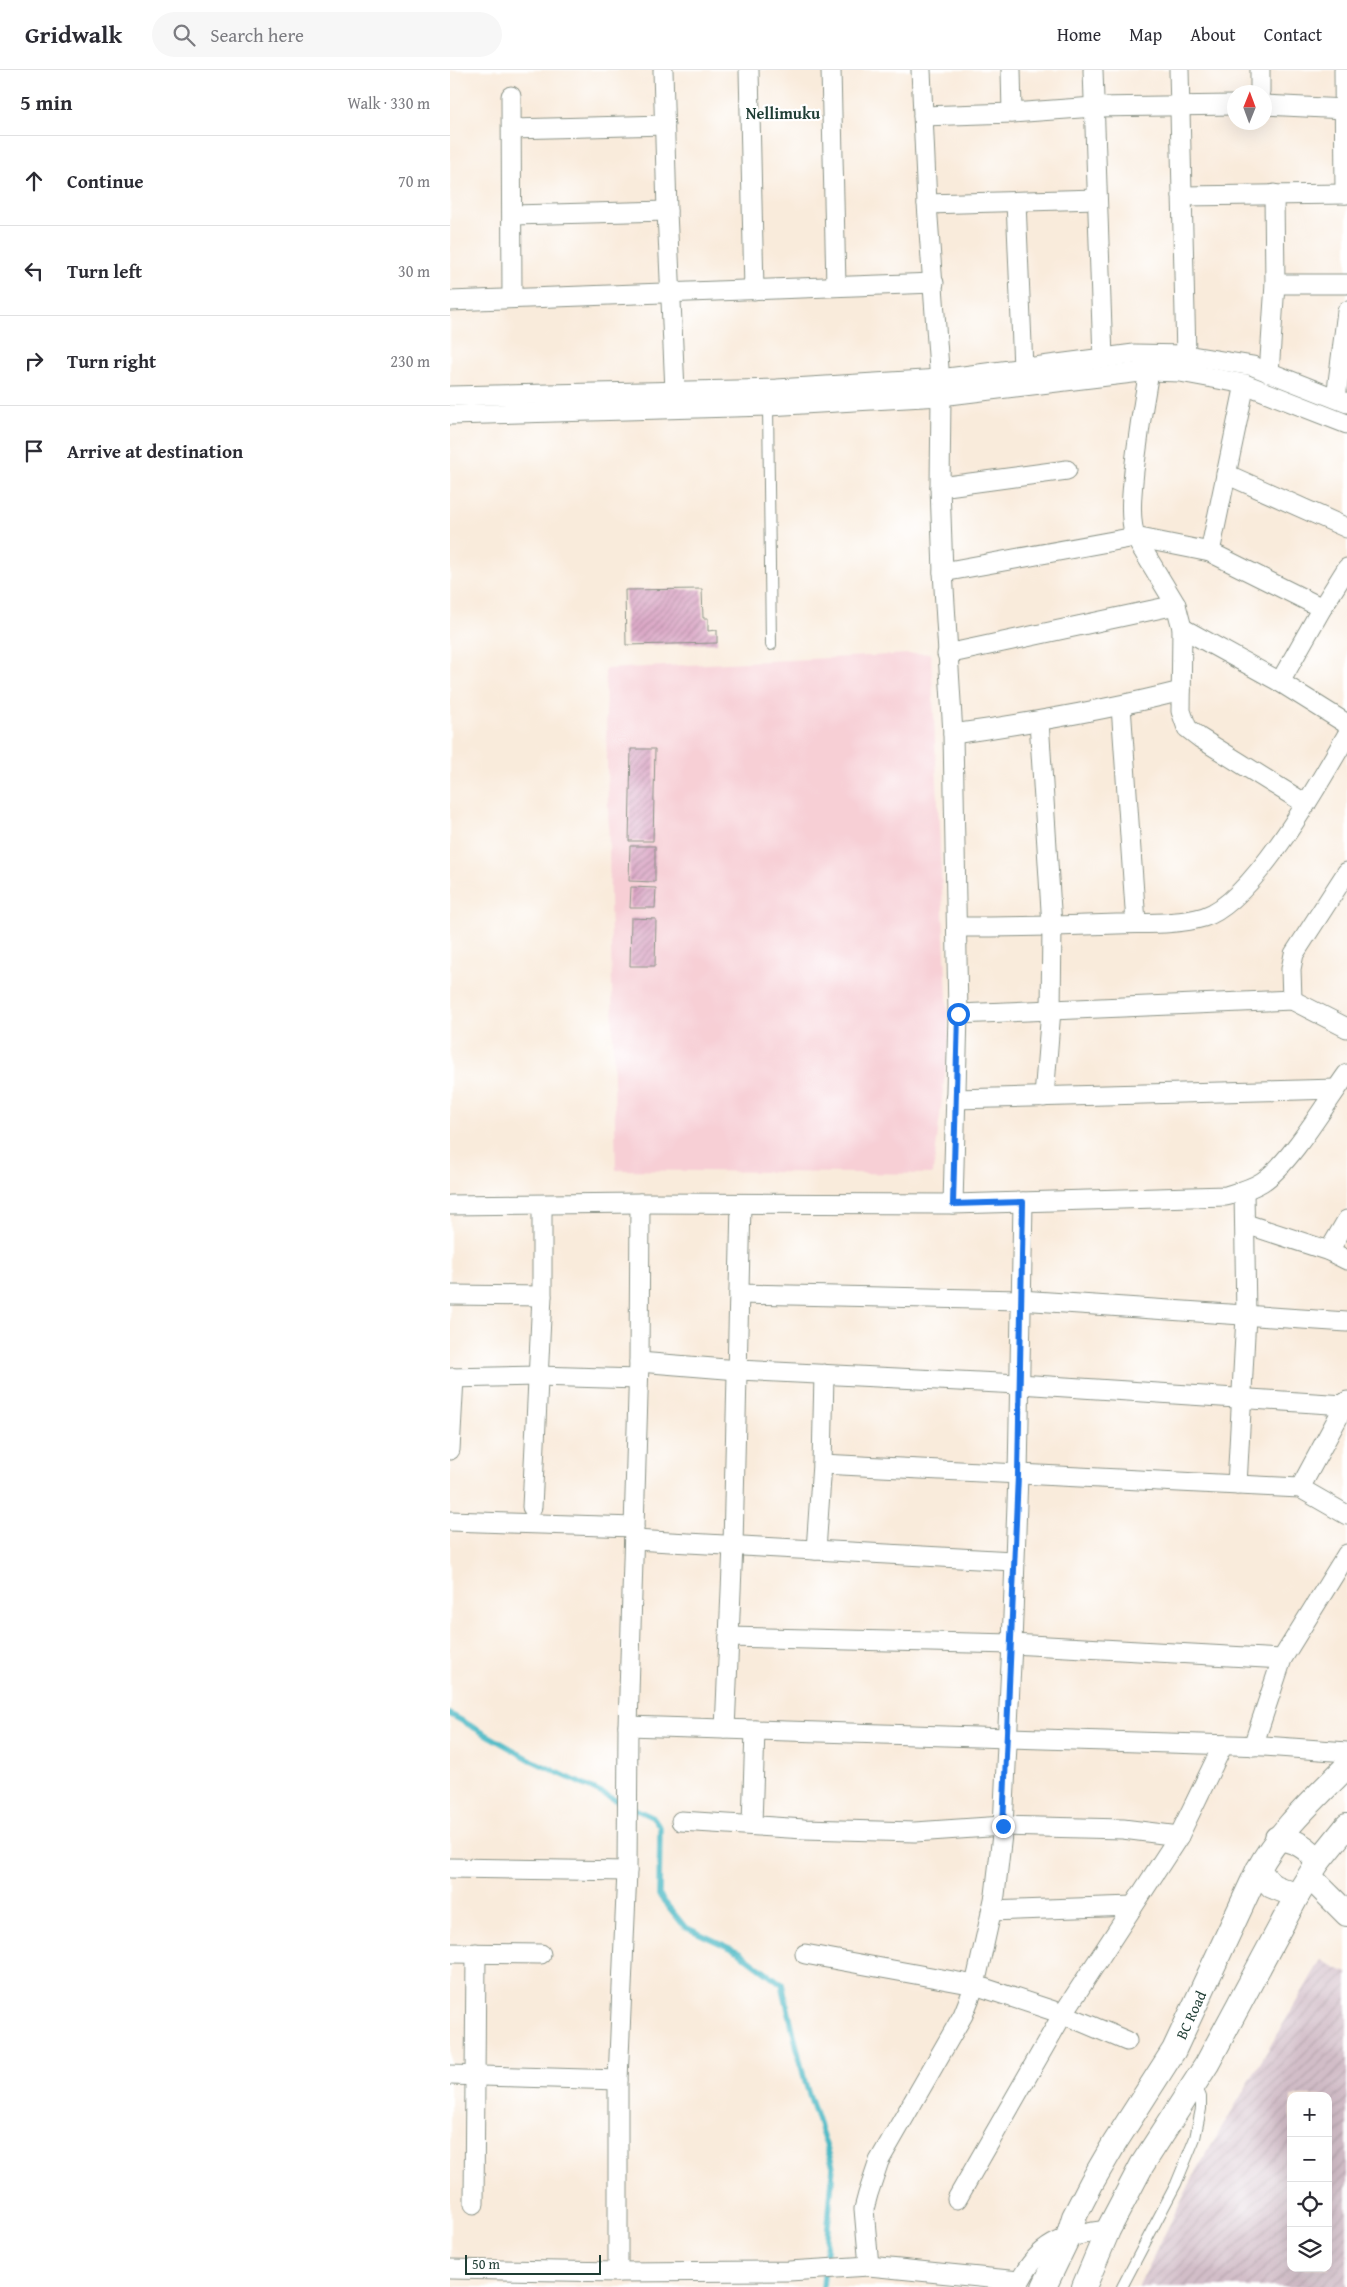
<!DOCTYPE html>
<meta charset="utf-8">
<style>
:root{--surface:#fff;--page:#f7f7f7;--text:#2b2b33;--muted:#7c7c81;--line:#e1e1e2}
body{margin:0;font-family:"Gentium Book Plus",serif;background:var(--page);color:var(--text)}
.controls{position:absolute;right:15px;bottom:15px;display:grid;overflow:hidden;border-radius:10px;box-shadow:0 5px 20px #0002}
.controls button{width:45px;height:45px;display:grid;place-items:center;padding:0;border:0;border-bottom:1px solid var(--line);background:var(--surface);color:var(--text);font:25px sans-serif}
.compass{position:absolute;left:777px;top:15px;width:45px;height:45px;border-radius:50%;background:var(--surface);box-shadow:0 5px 20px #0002;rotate:1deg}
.scale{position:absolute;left:15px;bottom:12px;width:136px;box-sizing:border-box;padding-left:5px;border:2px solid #1f3d34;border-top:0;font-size:14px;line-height:18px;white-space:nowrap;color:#1f3d34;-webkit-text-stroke:4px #fff;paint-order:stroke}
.stop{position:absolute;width:15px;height:15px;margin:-11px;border:4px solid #1a73e8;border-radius:50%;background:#fff}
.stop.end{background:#1a73e8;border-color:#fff;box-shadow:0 1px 5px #0008}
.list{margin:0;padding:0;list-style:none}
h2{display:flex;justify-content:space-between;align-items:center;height:65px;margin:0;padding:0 20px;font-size:21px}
h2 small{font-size:16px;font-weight:400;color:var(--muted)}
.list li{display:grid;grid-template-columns:32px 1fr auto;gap:15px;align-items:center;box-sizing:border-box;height:90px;padding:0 20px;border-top:1px solid var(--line)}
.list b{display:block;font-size:19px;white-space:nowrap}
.list em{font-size:16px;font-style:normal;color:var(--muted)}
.icon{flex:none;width:28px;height:28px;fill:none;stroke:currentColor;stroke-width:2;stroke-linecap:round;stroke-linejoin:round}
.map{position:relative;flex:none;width:897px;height:2217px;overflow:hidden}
header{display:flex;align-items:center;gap:30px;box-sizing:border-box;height:70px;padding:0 25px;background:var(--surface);border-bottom:1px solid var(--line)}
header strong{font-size:24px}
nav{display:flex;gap:28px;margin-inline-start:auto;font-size:18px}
.search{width:350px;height:45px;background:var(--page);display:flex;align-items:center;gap:12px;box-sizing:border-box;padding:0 18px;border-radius:28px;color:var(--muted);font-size:19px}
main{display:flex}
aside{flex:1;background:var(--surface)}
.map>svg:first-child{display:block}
.built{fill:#f7cfd5}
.industrial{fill:url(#industrial-furrows);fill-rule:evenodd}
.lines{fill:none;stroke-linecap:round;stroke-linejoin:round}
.stream{stroke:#4ab8c4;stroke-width:5.5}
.building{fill:url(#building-hatch)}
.service-casing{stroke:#8c9488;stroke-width:12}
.minor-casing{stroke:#8c9488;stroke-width:21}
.tertiary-casing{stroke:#8c9488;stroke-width:26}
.service{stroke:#fff;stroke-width:10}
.minor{stroke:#fff;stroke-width:19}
.tertiary{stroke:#fff;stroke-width:24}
.route{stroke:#1a73e8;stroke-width:6}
.labels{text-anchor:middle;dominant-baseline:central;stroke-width:4.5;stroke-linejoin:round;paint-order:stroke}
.street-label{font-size:15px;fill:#1f3d34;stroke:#fff}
.neighbourhood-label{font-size:16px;font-weight:bold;fill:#1f3d34;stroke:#fff}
</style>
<header>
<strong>Gridwalk</strong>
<div class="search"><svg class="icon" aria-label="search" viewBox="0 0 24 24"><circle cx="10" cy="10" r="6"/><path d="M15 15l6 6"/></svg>Search here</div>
<nav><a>Home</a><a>Map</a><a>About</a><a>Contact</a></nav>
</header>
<main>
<aside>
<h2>5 min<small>Walk · 330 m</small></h2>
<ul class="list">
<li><svg class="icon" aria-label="ahead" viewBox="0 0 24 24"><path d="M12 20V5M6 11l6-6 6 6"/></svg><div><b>Continue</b></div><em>70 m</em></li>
<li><svg class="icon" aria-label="left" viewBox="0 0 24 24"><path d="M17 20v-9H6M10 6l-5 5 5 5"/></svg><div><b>Turn left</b></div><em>30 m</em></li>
<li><svg class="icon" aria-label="right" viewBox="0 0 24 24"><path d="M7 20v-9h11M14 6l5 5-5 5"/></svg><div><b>Turn right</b></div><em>230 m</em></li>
<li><svg class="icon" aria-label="arrive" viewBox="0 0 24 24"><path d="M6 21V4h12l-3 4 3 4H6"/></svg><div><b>Arrive at destination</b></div></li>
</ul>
</aside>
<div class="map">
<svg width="897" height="2217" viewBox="0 0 897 2217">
<defs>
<pattern id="industrial-furrows" width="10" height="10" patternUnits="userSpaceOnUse" patternTransform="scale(1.25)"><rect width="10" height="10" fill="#d2bdc8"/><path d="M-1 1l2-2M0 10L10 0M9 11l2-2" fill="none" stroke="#b4a3ac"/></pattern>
<pattern id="building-hatch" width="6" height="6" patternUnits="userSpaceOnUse" patternTransform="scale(1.25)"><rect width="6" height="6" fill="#d9a3c3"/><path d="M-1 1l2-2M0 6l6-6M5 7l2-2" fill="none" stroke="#af869f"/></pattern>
</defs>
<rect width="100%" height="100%" fill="#fff"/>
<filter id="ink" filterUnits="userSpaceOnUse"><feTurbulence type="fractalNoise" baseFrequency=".02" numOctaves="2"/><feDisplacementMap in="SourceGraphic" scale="10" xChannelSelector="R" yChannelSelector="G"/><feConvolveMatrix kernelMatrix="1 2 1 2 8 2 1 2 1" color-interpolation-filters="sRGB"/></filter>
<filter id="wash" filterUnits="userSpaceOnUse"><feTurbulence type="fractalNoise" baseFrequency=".0096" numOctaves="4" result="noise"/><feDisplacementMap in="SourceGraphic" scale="20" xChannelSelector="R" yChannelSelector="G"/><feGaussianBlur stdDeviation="1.12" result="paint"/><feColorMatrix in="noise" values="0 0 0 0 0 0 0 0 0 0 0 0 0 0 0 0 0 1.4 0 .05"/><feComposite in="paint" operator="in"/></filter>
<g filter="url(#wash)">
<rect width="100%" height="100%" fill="#f9ebdb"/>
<!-- built -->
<path class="built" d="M481,583L499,971L483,1104L166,1100L155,599Z"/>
<!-- industrial -->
<path class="industrial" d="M871,1890L897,1903V2217H688L747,2100ZM841,2026H878V2198H841Z"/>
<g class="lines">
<!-- stream -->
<path class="stream" d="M0,1644L81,1690L204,1748L210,1757L209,1825L235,1857L289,1882L332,1914L355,2012L383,2096L373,2217"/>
</g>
<g id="blocks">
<!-- building -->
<g class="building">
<path d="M252,519L253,548H258V561L267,560V573L176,575L175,520Z"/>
<path d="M181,679H205L203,771H179Z"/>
<path d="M180,776H205V812L179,811Z"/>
<path d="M181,817L206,818L205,838H180Z"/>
<path d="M181,848L206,849L205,896H180Z"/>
</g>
</g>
</g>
<g filter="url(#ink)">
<use href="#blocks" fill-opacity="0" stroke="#8c9488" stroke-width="1"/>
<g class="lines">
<!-- service casing -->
<g class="service-casing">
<g id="service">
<path d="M318,336L321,575"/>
<path d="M672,2217L726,2114L745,2068L751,2039V2027L745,2013"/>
</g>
</g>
<!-- minor casing -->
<g class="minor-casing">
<g id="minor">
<path d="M213,0L217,141L225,321"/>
<path d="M299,0L304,220"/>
<path d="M381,0L386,216"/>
<path d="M471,0L477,134L491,326L490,417L493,502L503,664L508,944L503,1134"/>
<path d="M561,0L562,43"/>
<path d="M643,0L653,288"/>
<path d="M729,0L736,285"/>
<path d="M894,0L895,124"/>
<path d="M810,22V0"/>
<path d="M61,26L62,227"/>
<path d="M814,35L895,39"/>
<path d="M473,46L562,43L644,37L784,35"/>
<path d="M62,59L215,55"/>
<path d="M732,126L897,124"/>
<path d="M566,132L573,298"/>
<path d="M477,134L647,129"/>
<path d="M63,145L217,141"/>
<path d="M825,214H897"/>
<path d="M0,231L484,213"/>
<path d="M699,301C693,334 688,367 684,401C682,423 679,445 685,467L726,535L732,558L731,641L737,658L750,668L856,734"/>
<path d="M819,303L825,214L824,124"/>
<path d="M0,326L327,319L490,309L684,284L736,285L803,296L897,333"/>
<path d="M886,328L897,241"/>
<path d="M0,345L318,336L491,326L699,301L730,302L795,314L897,354"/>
<path d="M776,404L897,458"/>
<path d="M490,417L617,400"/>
<path d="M760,482L795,314"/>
<path d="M493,502L685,467L760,482L872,538"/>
<path d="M732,558L830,612L897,654"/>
<path d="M497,584L726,535"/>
<path d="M830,612L872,538L897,498"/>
<path d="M671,636L686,853"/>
<path d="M589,651L602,856L601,940L594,1027"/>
<path d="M503,664C580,653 656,640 731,621"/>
<path d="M507,857C560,857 613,856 667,854C694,853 727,855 754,847C803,832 871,710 897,665"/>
<path d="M842,930L841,899L844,884L897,802"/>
<path d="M508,944L842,930L897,958"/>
<path d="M505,1029L886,1019"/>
<path d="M0,1135L190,1133L503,1134L776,1126C789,1122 801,1119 812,1112C840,1094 876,1033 897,1004"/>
<path d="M796,1154L879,1181L897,1190"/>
<path d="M879,1181L897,1150"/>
<path d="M289,1224L570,1230L897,1252"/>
<path d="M0,1225L92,1226"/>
<path d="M189,1292L288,1300L569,1314L895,1335"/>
<path d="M0,1308L88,1306L188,1309"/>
<path d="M0,1380L4,1308"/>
<path d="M372,1394L850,1418L897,1445"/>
<path d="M787,1415L796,1246L794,1121"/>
<path d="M850,1418L897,1331"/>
<path d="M82,1437L92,1226V1135"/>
<path d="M0,1451L184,1457"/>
<path d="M184,1470L563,1491"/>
<path d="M366,1480L372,1394L374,1304"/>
<path d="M279,1567L562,1574L832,1589"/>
<path d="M178,1656L814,1676L897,1682"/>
<path d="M275,1659L283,1475L291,1134"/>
<path d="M803,1676L832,1589L897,1484"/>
<path d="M231,1751L354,1759L465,1762L553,1756L673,1759L729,1766"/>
<path d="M302,1754L305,1660"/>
<path d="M0,1798L177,1801"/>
<path d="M541,1841L683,1836"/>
<path d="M0,1883L91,1884"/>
<path d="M355,1884L525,1915L613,1944L677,1971"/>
<path d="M0,2005L168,2010"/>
<path d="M507,2129L613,1944L729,1766L773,1675"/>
<path d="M24,2134L26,1883"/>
<path d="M419,2196L414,2139L418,2124L429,2091L513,1945L525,1915L545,1825L553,1756L562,1574L568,1405L573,1132"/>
<path d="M0,2199L168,2202L339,2201L419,2196L569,2211"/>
<path d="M168,2202V2010L177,1801L178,1656L189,1292L190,1133"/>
<path d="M567,2217C587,2174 613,2165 658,2160"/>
</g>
</g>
<!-- tertiary casing -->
<g class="tertiary-casing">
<g id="tertiary">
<path d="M827,1768C845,1770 858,1777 868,1792"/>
<path d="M808,1800L822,1816L847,1826"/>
<path d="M860,1807L897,1844"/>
<path id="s1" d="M594,2217L618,2167L624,2147L642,2112L664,2074L724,1980L808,1800C830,1759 865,1729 897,1696"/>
<path d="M634,2217L658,2160L692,2095L757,1994L847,1826L868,1792L897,1756"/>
</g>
</g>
<!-- service -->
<use href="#service" class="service"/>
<!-- minor -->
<use href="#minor" class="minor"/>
<!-- tertiary -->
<use href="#tertiary" class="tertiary"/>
</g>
</g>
<g class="lines" filter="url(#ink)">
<!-- route -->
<path class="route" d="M508,944L503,1134L573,1132L568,1405L553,1756"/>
</g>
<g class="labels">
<!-- street labels -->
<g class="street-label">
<text stroke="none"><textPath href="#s1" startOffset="310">BC Road</textPath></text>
</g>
<!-- neighbourhood labels -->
<g class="neighbourhood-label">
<text x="333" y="43">Nellimuku</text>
</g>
</g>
</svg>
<div class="controls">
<button>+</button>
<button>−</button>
<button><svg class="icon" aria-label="locate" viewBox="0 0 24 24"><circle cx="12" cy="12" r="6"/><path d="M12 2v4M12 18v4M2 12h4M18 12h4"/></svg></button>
<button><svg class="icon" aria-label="layers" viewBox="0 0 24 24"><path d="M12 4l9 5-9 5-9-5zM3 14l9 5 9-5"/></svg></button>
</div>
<svg class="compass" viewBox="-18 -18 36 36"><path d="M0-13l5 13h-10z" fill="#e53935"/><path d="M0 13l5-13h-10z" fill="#7c7c81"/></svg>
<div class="scale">50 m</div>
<div class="stop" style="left:508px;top:944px"></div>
<div class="stop end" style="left:553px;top:1756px"></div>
</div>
</main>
